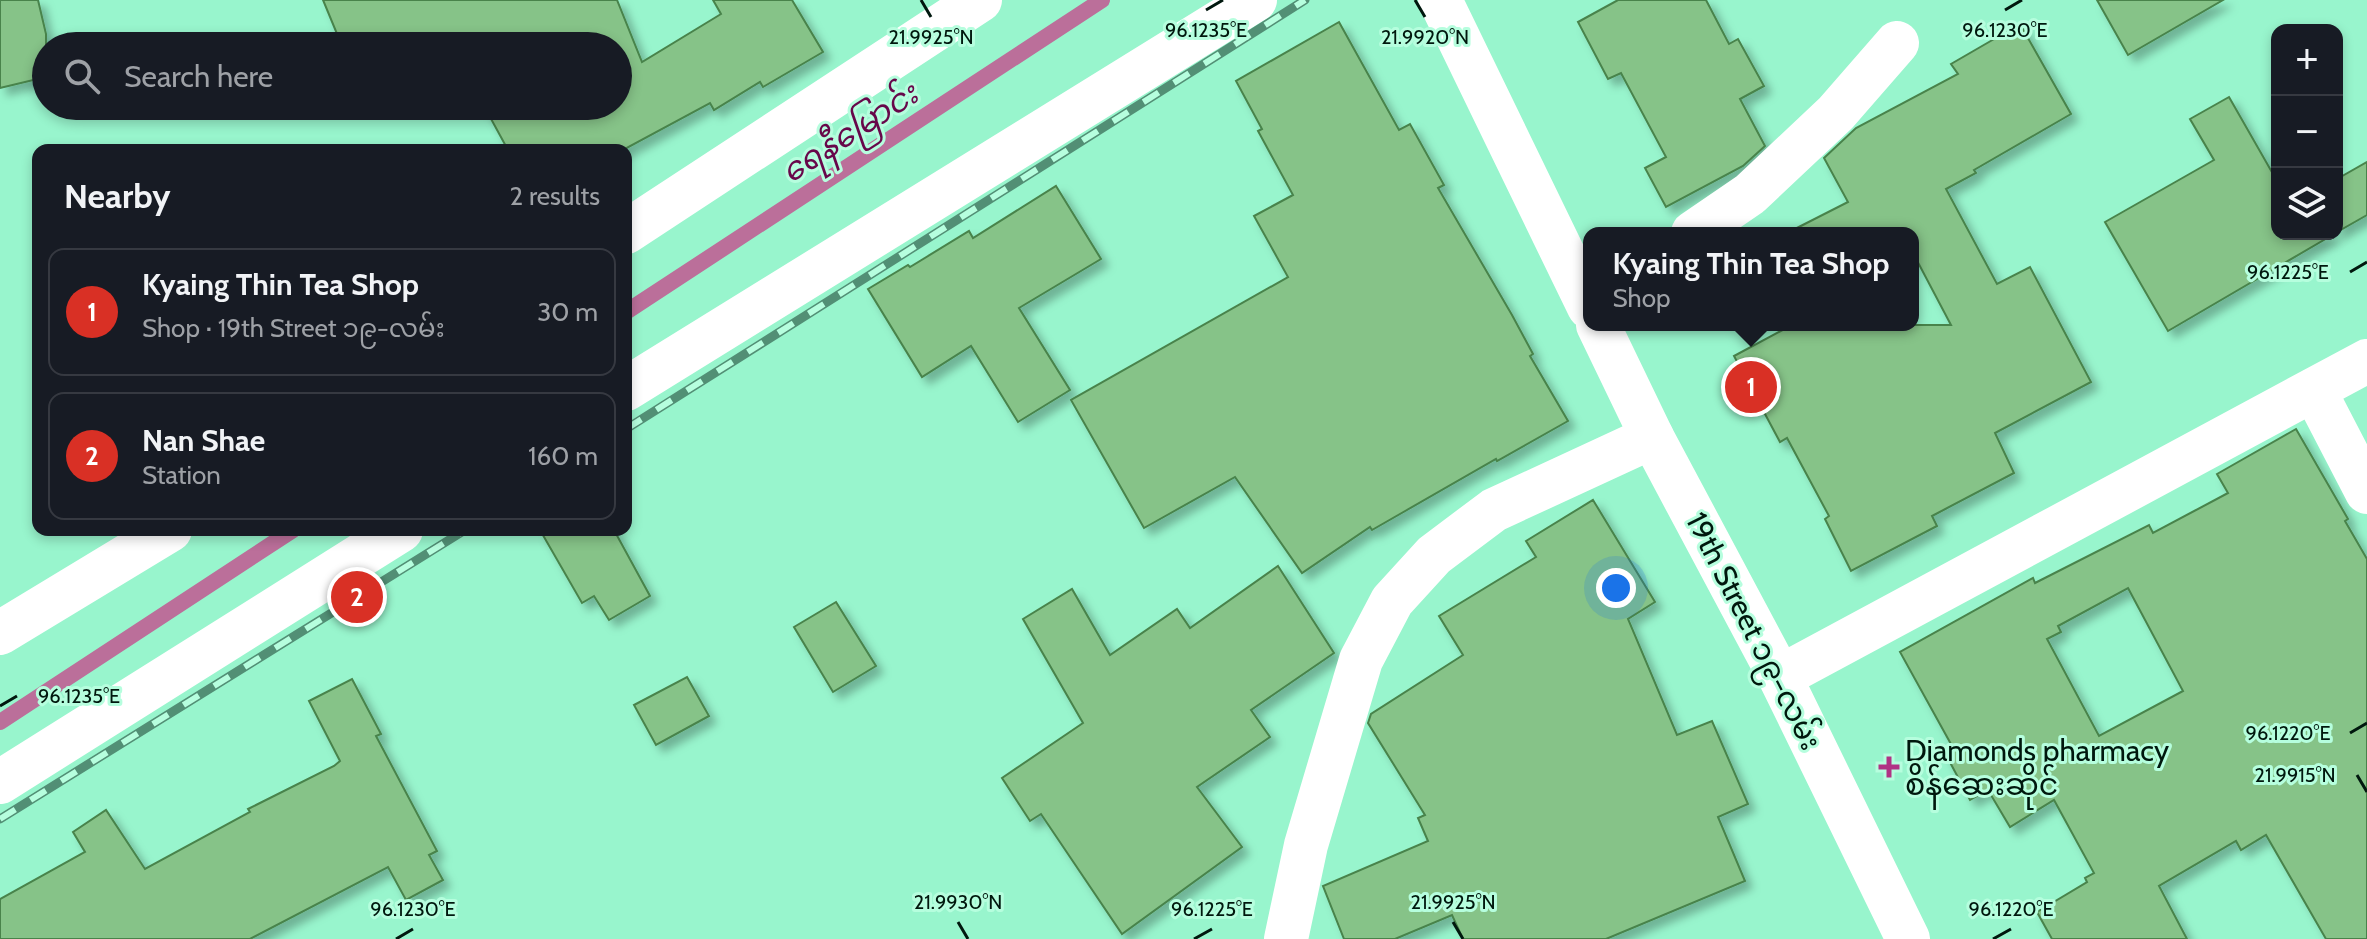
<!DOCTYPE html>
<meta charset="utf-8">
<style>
:root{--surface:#171b24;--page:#242831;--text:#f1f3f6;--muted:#9ea1a6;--line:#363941;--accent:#d93025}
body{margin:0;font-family:Cabin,"Noto Sans Myanmar",sans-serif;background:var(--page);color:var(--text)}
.controls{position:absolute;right:24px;top:24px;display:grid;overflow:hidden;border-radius:16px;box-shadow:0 4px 12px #0003}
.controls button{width:72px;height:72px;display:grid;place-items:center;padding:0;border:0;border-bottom:2px solid var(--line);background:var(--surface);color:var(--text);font:40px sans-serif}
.you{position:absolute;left:1616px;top:588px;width:28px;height:28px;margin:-20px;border:6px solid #fff;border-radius:50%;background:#1a73e8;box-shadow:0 0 0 12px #1a73e833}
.badge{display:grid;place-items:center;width:52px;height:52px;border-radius:50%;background:var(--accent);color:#fff;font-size:26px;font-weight:700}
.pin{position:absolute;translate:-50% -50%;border:4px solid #fff;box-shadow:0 2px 8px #0006}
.popup{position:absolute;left:1583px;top:227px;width:336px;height:104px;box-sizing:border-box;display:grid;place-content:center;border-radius:16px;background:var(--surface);filter:drop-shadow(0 2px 6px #0005);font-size:26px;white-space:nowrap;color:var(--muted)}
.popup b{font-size:30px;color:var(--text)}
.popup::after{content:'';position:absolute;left:50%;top:100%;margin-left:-16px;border:16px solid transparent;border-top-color:var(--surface)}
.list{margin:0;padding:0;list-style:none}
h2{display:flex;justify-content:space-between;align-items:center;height:104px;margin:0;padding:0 32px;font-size:34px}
h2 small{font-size:26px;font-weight:400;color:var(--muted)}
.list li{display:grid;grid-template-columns:52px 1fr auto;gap:24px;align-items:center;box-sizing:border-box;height:128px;margin:0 16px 16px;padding:0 16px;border:2px solid var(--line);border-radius:16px}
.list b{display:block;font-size:30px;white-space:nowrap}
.list p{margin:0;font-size:26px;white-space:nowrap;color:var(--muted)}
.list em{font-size:26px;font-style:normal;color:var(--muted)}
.icon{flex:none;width:44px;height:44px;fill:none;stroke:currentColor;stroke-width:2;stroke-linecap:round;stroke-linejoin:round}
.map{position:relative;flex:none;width:2367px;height:939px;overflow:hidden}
.search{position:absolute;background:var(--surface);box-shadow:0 4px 12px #0003;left:32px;top:32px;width:600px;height:88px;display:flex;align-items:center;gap:20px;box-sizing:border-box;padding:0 28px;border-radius:44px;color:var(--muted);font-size:30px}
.panel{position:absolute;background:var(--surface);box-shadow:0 4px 12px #0003;left:32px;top:144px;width:600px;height:392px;border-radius:16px}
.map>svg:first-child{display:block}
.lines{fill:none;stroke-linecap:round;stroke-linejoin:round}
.stream{stroke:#bb6f9a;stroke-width:16}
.building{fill:#86c388;stroke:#48834b;stroke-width:2;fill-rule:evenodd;filter:url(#shadow)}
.minor{stroke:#fff;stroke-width:44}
.rail-casing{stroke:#528f75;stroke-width:9}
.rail{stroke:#b6fede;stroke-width:6;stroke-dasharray:18;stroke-linecap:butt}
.ticks{fill:none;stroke:#00180e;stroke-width:3}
.poi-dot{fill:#b03384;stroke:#b6fede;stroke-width:3}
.labels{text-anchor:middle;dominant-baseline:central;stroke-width:6;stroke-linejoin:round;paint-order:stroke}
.street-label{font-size:30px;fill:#00180e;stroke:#b6fede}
.poi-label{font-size:30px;fill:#00180e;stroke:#b6fede;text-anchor:start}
.water-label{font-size:32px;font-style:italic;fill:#67074a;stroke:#b6fede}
.ticks-label{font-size:20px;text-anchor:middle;fill:#00180e;stroke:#b6fede;stroke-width:6;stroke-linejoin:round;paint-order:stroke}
</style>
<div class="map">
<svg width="2367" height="939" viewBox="0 0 2367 939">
<defs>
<filter id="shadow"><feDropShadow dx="7" dy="7" stdDeviation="4" flood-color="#0004"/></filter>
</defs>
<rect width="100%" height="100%" fill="#98f5cd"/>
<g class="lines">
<!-- stream -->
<g class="stream">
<path d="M626,312L1102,0"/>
<path d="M0,722L293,530"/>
</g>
</g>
<!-- building -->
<g class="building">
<path d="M0,0H38L46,34V77L0,88Z"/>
<path d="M323,0H617L642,62L721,14L713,0H792L823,52L763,87L760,82L714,110L710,103L623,150H508L484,106H618V46H342Z"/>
<path d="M1618,0H1706L1729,44L1738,39L1764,86L1740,99L1765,146L1743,166L1666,207L1645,168L1666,157L1621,73L1608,79L1578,22Z"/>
<path d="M2097,0H2223L2128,55Z"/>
<path d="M1339,22L1399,130L1410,124L1444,185L1438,188L1512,315L1533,354L1530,356L1568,421L1497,461L1496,459L1372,530L1370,527L1302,573L1235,477L1144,528L1071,400L1288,277L1254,216L1293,195L1258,131L1262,129L1236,81Z"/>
<path d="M2020,24L2071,114L1974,170L1976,173L1946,189L1997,284L2030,267L2091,382L1995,433L2014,473L1932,516L1937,526L1851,571L1825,519L1829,516L1787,438L1780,442L1734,356L1792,325H1951L1913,253V233H1787L1848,202L1824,158L1856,128L1958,74L1951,64Z"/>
<path d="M2229,97L2277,181V234H2334L2168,331L2105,222L2214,160L2190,119Z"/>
<path d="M2367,162V215L2337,232V179Z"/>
<path d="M1056,186L1101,259L1019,308L1070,390L1018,422L971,346L922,377L868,289L908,265L910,267L969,231L973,238Z"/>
<path d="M2296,429L2348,519L2345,521L2367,559V939H2326L2266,835L2241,850L2236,841L2159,886L2187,939H2052L2037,912L2087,882L2085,878L2094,873L2054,800L2010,827L1988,790L1970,800L1944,751L1952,746L1900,652L2033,578L2035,583L2149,525L2153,533L2228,493L2217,474ZM2128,588L2183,691L2099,736L2047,639L2061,632L2058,626Z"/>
<path d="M1593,500L1655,602L1628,619L1677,735L1712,721L1748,804L1718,817L1745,881L1606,939H1463L1452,915L1395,939H1344L1323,886L1428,841L1418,818L1425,815L1368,723L1371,714L1463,655L1439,616L1536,557L1526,541Z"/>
<path d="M540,530H614L650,596L609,620L594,596L582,603Z"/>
<path d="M1278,566L1334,653L1251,710L1270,737L1197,787L1242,847L1122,934L1041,814L1030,821L1002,778L1083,723L1023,619L1072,589L1110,655L1177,609L1190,628Z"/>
<path d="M836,602L876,666L833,692L794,627Z"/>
<path d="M687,677L709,716L656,745L634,705Z"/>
<path d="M352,679L381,734L376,736L437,851L429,855L443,880L406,900L388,867L250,939H0V899L85,852L73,832L106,810L145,869L250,812L248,809L334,766L340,761L309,701Z"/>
</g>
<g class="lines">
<!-- minor -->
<g class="minor">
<path d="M1440,0L1589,307"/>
<path d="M626,232L980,0"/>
<path d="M1693,233L1750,194L1836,113L1897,43"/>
<path d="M1598,325L1652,437L1780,677L1908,939"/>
<path d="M626,389L1255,0"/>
<path d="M2314,390L2367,492"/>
<path d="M0,633L170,530"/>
<path d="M1780,677L2367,361"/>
<path d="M0,782L401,530"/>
<path d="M1286,939L1306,845L1361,660L1392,601L1434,555L1494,510L1652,437"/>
</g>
<!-- rail casing -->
<g class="rail-casing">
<g id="rail">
<path d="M626,429L1305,0"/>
<path d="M0,819L465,530"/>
</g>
</g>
<!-- rail -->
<use href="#rail" class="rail"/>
</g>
<!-- ticks -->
<path class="ticks" d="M921,0L931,17M1415,0L1425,17M1206,10L1223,0M2005,10L2022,0M2350,272L2367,262M0,706L17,696M2350,733L2367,723M2357,775L2367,792M958,922L968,939M1453,922L1463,939M396,939L413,929M1194,939L1212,929M1993,939L2011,929"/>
<!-- markers -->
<path class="poi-dot" d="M1885 755h8v8h8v8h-8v8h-8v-8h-8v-8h8z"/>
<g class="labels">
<!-- street labels -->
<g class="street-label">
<text transform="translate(1754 631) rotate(63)">19th Street ၁၉−လမ်း</text>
</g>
<!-- poi labels -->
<g class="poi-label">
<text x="1905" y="750">Diamonds pharmacy<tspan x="1905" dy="34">စိန်ဆေးဆိုင်</tspan></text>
</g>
<!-- water labels -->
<g class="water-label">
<text transform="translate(849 132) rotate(-33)">ရေနီမြောင်း</text>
</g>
</g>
<g class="ticks-label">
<text x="1206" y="37">96.1235°E</text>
<text x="2005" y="37">96.1230°E</text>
<text x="931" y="44">21.9925°N</text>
<text x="1425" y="44">21.9920°N</text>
<text x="2288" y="279">96.1225°E</text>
<text x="79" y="703">96.1235°E</text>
<text x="2288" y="740">96.1220°E</text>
<text x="2295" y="782">21.9915°N</text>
<text x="958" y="909">21.9930°N</text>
<text x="1453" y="909">21.9925°N</text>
<text x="413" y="916">96.1230°E</text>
<text x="1212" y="916">96.1225°E</text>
<text x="2011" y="916">96.1220°E</text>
</g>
</svg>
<div class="controls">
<button>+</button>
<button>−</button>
<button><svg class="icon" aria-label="layers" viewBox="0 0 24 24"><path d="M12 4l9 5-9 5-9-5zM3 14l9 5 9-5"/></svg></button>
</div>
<div class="you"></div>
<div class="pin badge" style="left:1751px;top:387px">1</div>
<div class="popup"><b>Kyaing Thin Tea Shop</b>Shop</div>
<div class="pin badge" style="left:357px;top:597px">2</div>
<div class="search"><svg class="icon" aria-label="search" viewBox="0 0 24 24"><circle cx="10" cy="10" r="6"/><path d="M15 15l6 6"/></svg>Search here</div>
<section class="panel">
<h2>Nearby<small>2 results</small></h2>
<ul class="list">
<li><span class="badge">1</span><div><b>Kyaing Thin Tea Shop</b><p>Shop · 19th Street ၁၉−လမ်း</p></div><em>30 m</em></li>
<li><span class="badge">2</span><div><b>Nan Shae</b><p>Station</p></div><em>160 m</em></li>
</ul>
</section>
</div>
